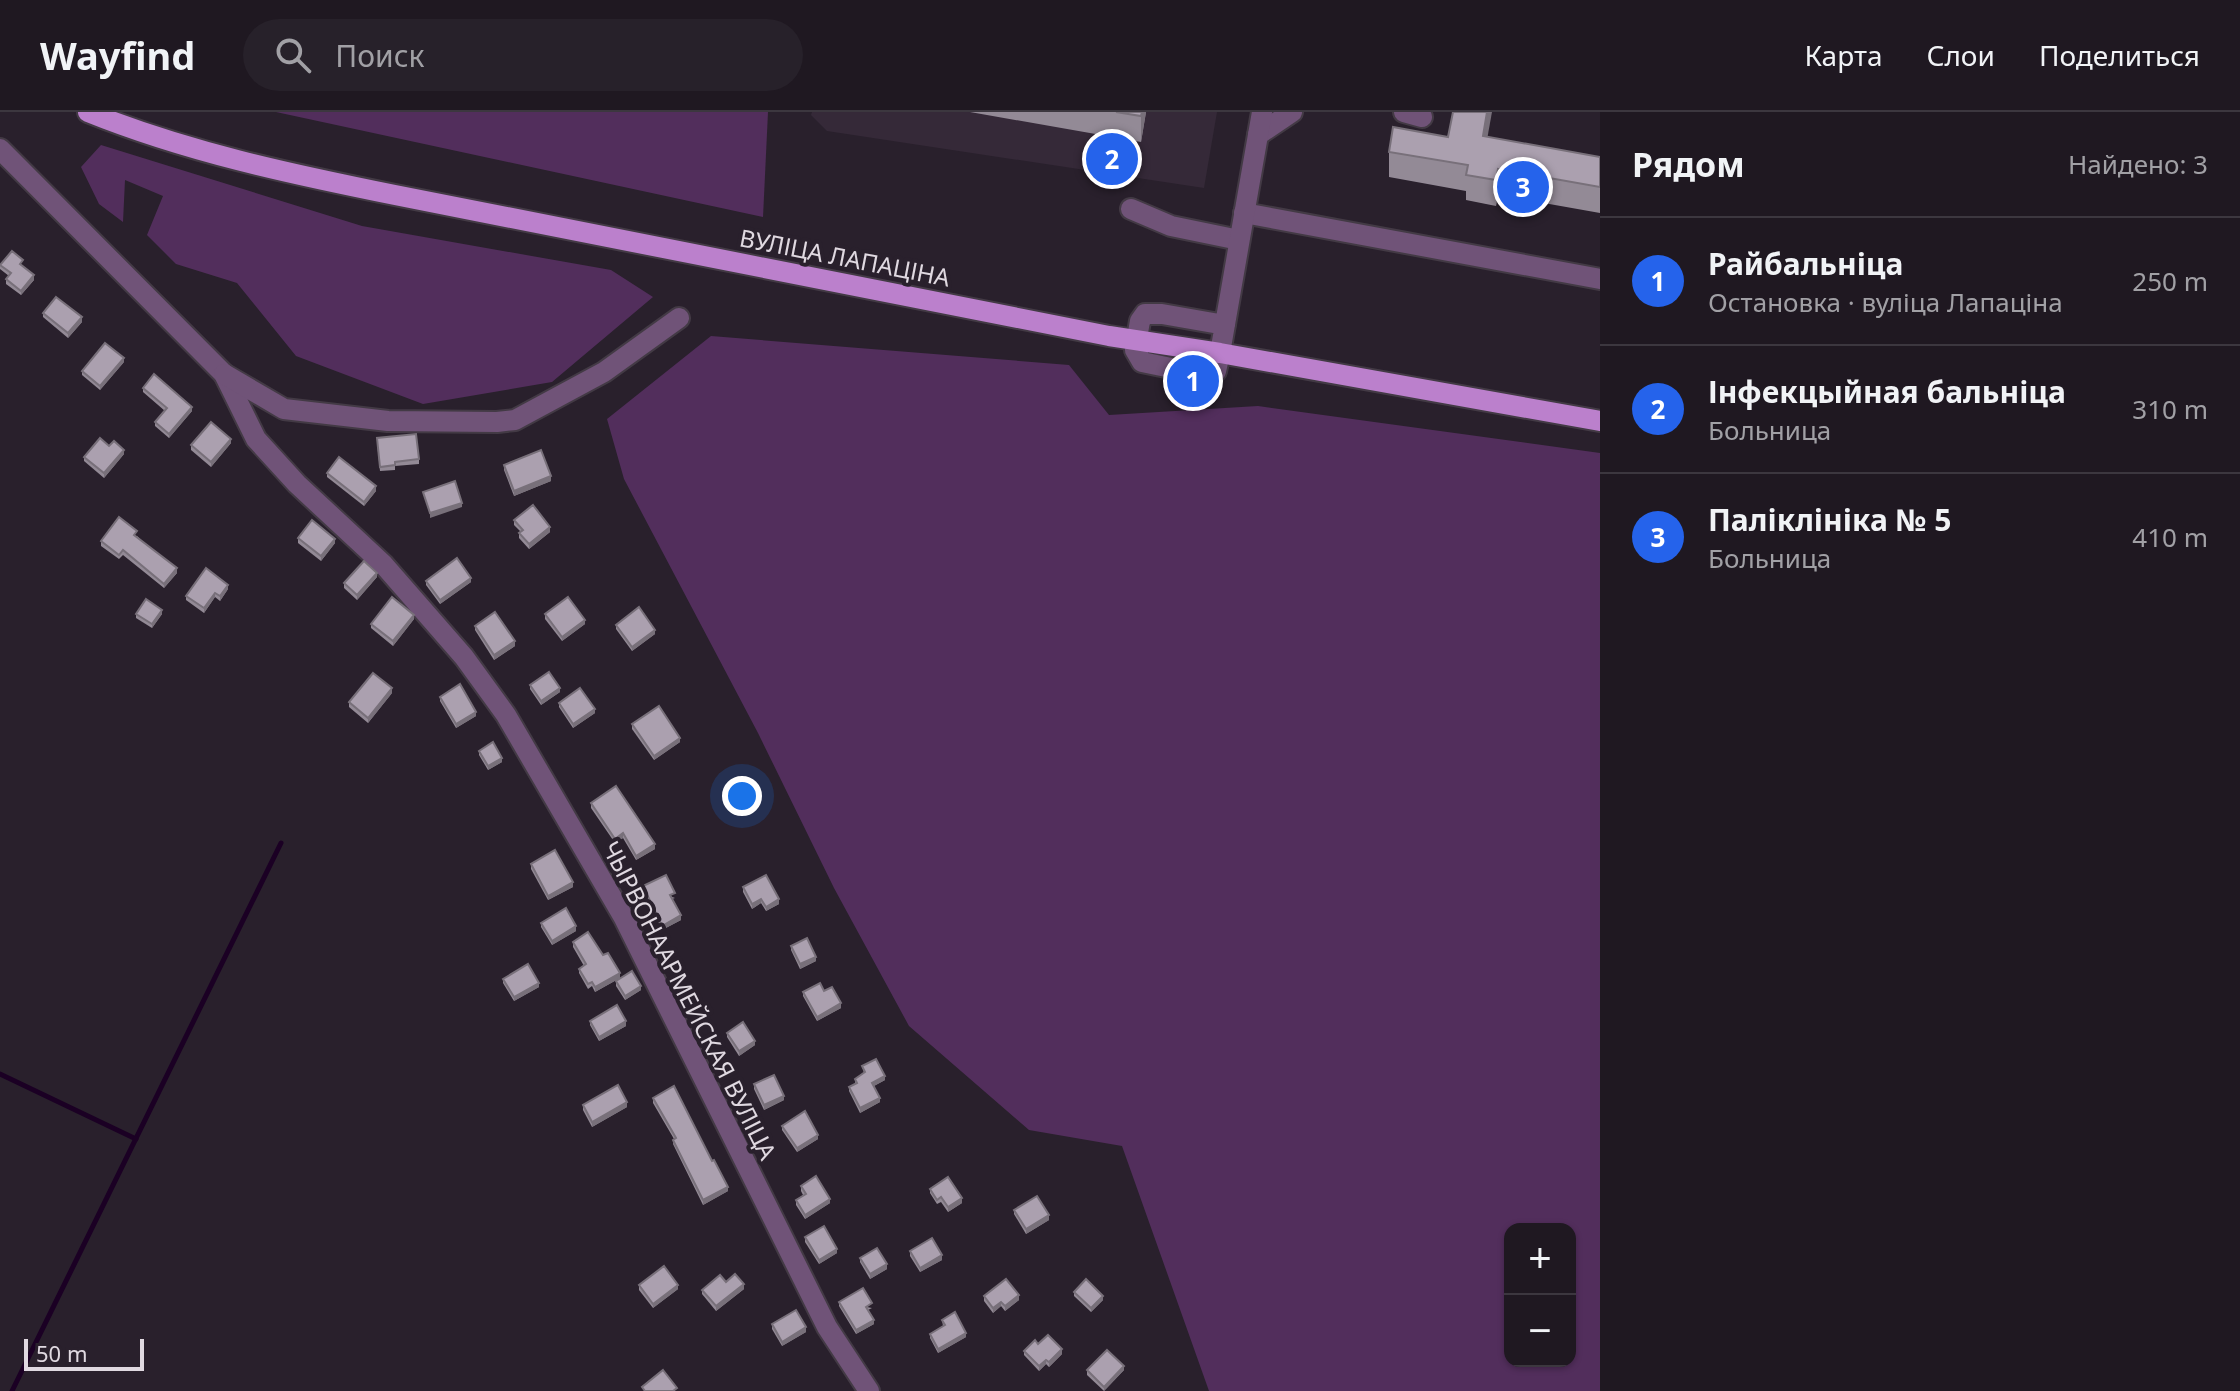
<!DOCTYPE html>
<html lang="ru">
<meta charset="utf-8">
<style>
:root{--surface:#1f1821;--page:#27212a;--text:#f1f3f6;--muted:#a1a0a5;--line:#3c373f;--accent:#2563eb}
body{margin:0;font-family:"Noto Sans",sans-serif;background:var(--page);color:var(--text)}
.controls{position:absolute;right:24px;bottom:24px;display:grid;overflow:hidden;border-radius:16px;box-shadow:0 2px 6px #0004}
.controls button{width:72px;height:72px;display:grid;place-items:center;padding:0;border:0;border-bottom:2px solid var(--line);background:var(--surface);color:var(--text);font:40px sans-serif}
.scale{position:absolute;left:24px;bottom:20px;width:120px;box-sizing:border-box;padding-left:8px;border:4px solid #e0d9e1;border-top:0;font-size:22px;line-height:28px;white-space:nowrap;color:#e0d9e1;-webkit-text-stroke:6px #29202c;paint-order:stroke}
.you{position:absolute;left:742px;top:684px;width:28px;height:28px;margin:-20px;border:6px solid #fff;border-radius:50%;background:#1a73e8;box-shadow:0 0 0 12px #1a73e833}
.badge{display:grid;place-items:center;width:52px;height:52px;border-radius:50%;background:var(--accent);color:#fff;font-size:26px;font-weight:700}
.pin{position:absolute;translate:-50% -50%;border:4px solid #fff;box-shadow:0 2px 8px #0006}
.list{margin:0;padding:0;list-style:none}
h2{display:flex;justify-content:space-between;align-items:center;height:104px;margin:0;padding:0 32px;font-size:34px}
h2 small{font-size:26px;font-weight:400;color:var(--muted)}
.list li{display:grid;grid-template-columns:52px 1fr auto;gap:24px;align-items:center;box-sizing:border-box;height:128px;padding:0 32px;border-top:2px solid var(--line)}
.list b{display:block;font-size:30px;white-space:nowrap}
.list p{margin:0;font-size:26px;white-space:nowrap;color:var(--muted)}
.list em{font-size:26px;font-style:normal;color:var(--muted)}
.icon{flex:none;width:44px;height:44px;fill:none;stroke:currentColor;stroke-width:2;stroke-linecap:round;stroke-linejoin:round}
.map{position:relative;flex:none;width:1600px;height:1279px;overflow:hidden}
header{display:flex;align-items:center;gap:48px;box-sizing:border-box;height:112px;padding:0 40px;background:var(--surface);border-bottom:2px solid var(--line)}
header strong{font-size:38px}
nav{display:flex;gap:44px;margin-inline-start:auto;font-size:28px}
.search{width:560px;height:72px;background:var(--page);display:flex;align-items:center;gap:20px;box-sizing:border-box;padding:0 28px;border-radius:44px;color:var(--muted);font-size:30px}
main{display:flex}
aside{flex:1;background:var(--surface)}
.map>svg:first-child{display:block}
.built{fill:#352938}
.green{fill:#522e5c;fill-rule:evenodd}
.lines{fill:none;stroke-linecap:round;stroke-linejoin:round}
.stream{stroke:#1b0024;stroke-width:5}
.minor-casing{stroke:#433a45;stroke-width:24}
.major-casing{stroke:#433a45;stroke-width:24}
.minor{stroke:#705378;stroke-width:20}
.major{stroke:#bb80cc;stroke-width:20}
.wall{fill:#938a96}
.shaded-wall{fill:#78707a}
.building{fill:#aba0af;stroke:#78707a;stroke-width:2}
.labels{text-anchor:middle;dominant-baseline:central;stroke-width:8;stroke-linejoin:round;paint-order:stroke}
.street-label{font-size:24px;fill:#e0d9e1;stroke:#29202c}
</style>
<header>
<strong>Wayfind</strong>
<div class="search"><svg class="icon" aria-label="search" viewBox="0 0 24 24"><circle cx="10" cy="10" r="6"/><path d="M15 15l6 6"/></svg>Поиск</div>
<nav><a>Карта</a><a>Слои</a><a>Поделиться</a></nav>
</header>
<main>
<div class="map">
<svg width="1600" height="1279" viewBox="0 0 1600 1279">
<rect width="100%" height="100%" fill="#29202c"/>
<!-- built -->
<path class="built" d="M812,0H1217L1204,76L827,19L811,3Z"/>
<!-- green -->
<g class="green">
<path d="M276,0H768L763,105Z"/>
<path d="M101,33L362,114L611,158L653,185L552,270L423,292L296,244L237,171L176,152L147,123L163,84L125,68L123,110L99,92L81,55Z"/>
<path d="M711,224L1069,253L1109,303L1258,294L1600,341V1279H1209L1122,1034L1029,1018L909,914L834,776L758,621L624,367L607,307ZM1510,1117H1570V1249H1510Z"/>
</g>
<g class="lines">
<!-- stream -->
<g class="stream">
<path d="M0,962L136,1027"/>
<path d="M12,1279L281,731"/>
</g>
<!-- minor casing -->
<g class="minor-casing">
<g id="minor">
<path d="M1404,0L1422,5"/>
<path d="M1258,23L1292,0"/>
<path d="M0,37L224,262L256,327L297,372L383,452L464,545L506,603L624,806L827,1215L869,1279"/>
<path d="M1131,97L1171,114L1239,128"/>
<path d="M1244,101L1600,167"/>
<path d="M1225,213L1162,202H1145L1140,209L1135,238L1142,250L1200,262L1216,259L1220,241L1262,0"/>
<path d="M224,262L284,297L388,309L497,310L515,308L604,260L679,206"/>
</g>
</g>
<!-- major casing -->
<g class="major-casing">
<path id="major" d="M88,0C187,40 291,62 395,83L1109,224L1220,241L1600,309"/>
</g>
<!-- minor -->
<use href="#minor" class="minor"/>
<!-- major -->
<use href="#major" class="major"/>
</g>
<!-- wall -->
<g class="wall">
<path d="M970,0H1146L1141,30Z"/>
<path d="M1448,25H1487L1600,45V101L1498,83L1496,94L1466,88V79L1389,65V40Z"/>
<path d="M0,153H23L22,154L34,168L21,183L6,172V167L9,164L0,157Z"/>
<path d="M43,201L82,210L68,226L43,205Z"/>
<path d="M124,250L100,278L82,263V259Z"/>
<path d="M143,276L192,299L169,326L155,314V310L165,299L143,280Z"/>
<path d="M231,331L211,355L191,338V333Z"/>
<path d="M377,331L419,347V352L395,354V358L380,359Z"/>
<path d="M109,334L124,342L104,366L84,349V345Z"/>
<path d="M504,353L551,369L514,384L504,358Z"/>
<path d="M327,361L376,379L364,394L327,365Z"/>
<path d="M514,408L550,420L529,437L519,426V421L521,420L514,413Z"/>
<path d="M137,424L177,461L164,476L123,443L119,447L101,434V429Z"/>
<path d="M298,426L335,431L321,449L298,431Z"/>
<path d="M377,465L357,488L344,476V471Z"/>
<path d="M426,469L471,470L440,492L426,473Z"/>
<path d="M228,477L220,489L215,485L204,501L186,488V484Z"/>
<path d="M136,502H162L152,516L136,506Z"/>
<path d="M545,502L585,512L562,529L545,507Z"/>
<path d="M414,507L393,534L371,516V512Z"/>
<path d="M616,513L655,522L632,539L616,517Z"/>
<path d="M475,514L515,534L494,548L475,518Z"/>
<path d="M530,573L560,580L541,593L530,577Z"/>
<path d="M392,581L368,611L349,595V590Z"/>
<path d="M440,585L476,604L456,616L440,589Z"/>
<path d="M559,591L595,601L573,616L559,595Z"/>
<path d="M632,612L680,630L654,648L632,617Z"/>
<path d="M479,639L502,650L488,658L479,643Z"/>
<path d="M591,691L655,737L636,748L623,726L615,731L591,696Z"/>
<path d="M531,752L573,775L548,788L531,757Z"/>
<path d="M643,774L675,786L672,787L681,808L662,818L643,778Z"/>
<path d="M743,775L779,792L766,799L761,791L752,797L743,780Z"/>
<path d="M541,811L576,819L552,833L541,815Z"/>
<path d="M573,830L603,843L620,866L595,880L592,874L588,877L579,861V857L584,854L573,835Z"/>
<path d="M791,834L816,849L800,857L791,838Z"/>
<path d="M503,867L539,875L514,889L503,871Z"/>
<path d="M616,869L641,878L625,888L616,874Z"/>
<path d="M824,879L841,896L817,909L803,884V880Z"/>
<path d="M590,909L626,914L599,929L590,913Z"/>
<path d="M727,921L755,933L739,944L727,925Z"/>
<path d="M862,954L885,968L874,974L880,990L860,1001L849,979V975L855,972V967L864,961Z"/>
<path d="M754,972L784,988L764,998L754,977Z"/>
<path d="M653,986L712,1049L728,1079L703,1093L673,1032L674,1027L653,991Z"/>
<path d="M583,993L627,995L592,1015L583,998Z"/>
<path d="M782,1014L818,1027L797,1040L782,1018Z"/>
<path d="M801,1074L830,1091L805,1107L796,1093V1088L803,1083L801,1079Z"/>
<path d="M930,1077L962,1091L948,1100L941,1090L937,1092L930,1081Z"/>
<path d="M1014,1098L1049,1108L1026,1122L1014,1102Z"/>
<path d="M805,1125L837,1141L819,1152L805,1130Z"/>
<path d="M910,1139L942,1148L920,1160L910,1144Z"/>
<path d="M860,1146L887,1157L870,1167L860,1150Z"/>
<path d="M726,1170L744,1177L716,1199L702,1182V1178Z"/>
<path d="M639,1173L678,1177L653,1196L639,1178Z"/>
<path d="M1074,1180L1103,1188L1091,1200L1074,1184Z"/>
<path d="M984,1184L1019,1188L1005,1199L1001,1194L993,1201L984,1189Z"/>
<path d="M839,1190L872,1196L868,1198L874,1212L856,1222L839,1194Z"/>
<path d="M942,1208L966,1225L938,1241L930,1226V1222L943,1214Z"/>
<path d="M772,1212L806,1220L782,1234L772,1217Z"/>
<path d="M1038,1232L1062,1242L1049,1255L1046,1252L1039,1259L1024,1243V1239Z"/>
<path d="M1087,1258H1124L1104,1279L1087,1263Z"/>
</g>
<!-- shaded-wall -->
<g class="shaded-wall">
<path d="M1142,0H1146L1141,30V4Z"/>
<path d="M1487,0H1492L1483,50V24Z"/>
<path d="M1498,57V83L1496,94V68Z"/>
<path d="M34,163V168L21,183V179Z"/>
<path d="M82,205V210L68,226V221Z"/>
<path d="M124,246V250L100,278V274Z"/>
<path d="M192,295V299L169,326V322Z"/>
<path d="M231,327V331L211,355V350Z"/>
<path d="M124,338V342L104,366V361Z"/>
<path d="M551,364V369L514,384V379Z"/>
<path d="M376,374V379L364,394V390Z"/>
<path d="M462,391V395L430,406V401Z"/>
<path d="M550,415V420L529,437V432Z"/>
<path d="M335,427V431L321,449V444Z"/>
<path d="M177,456V461L164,476V472Z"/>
<path d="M377,461V465L357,488V483Z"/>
<path d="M471,466V470L440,492V488Z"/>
<path d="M228,473V477L220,489V484Z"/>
<path d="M215,481V485L204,501V496Z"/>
<path d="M162,498V502L152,516V512Z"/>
<path d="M414,503V507L393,534V529Z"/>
<path d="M585,508V512L562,529V525Z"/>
<path d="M655,518V522L632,539V535Z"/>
<path d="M515,529V534L494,548V543Z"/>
<path d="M392,576V581L368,611V606Z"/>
<path d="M560,576V580L541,593V589Z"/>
<path d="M595,597V601L573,616V612Z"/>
<path d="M476,600V604L456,616V612Z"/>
<path d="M680,626V630L654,648V644Z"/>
<path d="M502,646V650L488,658V654Z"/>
<path d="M623,721V726L615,731V727Z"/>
<path d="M655,732V737L636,748V744Z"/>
<path d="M573,770V775L548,788V784Z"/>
<path d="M761,787V791L752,797V792Z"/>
<path d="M779,787V792L766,799V795Z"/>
<path d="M681,803V808L662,818V814Z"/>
<path d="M576,814V819L552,833V829Z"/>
<path d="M816,845V849L800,857V852Z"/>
<path d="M620,861V866L595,880V875Z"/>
<path d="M539,871V875L514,889V885Z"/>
<path d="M641,874V878L625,888V884Z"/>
<path d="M841,891V896L817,909V905Z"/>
<path d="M626,909V914L599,929V925Z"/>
<path d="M755,929V933L739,944V939Z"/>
<path d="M885,964V968L872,975V971Z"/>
<path d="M784,984V988L764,998V993Z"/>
<path d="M880,986V990L860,1001V996Z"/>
<path d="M627,990V995L592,1015V1010Z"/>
<path d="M818,1023V1027L797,1040V1036Z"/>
<path d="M728,1075V1079L703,1093V1088Z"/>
<path d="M962,1086V1091L948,1100V1095Z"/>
<path d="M830,1087V1091L805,1107V1103Z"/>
<path d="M1049,1103V1108L1026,1122V1117Z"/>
<path d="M837,1137V1141L819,1152V1148Z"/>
<path d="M942,1143V1148L920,1160V1156Z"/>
<path d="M887,1152V1157L870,1167V1162Z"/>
<path d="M744,1172V1177L716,1199V1194Z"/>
<path d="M678,1173V1177L653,1196V1192Z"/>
<path d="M1019,1183V1188L1005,1199V1194Z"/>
<path d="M1103,1184V1188L1091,1200V1196Z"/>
<path d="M1001,1190V1194L993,1201V1196Z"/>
<path d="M874,1208V1212L856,1222V1218Z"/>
<path d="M806,1215V1220L782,1234V1230Z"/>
<path d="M966,1221V1225L938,1241V1237Z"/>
<path d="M1062,1237V1242L1049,1255V1250Z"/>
<path d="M1046,1248V1252L1039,1259V1254Z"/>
<path d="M1124,1254V1258L1104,1279V1275Z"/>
</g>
<!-- building -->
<g class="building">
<path d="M1116,0H1142L1141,4Z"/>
<path d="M1453,0H1487L1483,24L1600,45V75L1498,57L1496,68L1466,63L1468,53L1389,40L1393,15L1448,25Z"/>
<path d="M12,139L23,148L20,152L34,163L21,179L6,167L11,161L0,153Z"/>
<path d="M56,185L82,205L68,221L43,201Z"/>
<path d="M105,231L124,246L100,274L82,259Z"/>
<path d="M154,262L192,295L169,322L155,310L167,296L143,276Z"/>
<path d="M211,310L231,327L211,350L191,333Z"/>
<path d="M416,322L419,347L395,350V353L380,355L377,326Z"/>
<path d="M100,326L109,334L114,329L124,338L104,361L84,345Z"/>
<path d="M541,338L551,364L514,379L504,353Z"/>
<path d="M339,345L376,374L364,390L327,361Z"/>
<path d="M455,369L462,391L430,401L423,380Z"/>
<path d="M533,393L550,415L529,432L519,421L523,418L514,408Z"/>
<path d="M119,405L137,419L134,423L177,456L164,472L123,438L119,443L101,429Z"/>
<path d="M312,408L335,427L321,444L298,426Z"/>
<path d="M457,446L471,466L440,488L426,469Z"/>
<path d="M364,449L377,461L357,483L344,471Z"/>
<path d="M206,456L228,473L220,484L215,481L204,496L186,484Z"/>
<path d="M392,485L414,503L393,529L371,512Z"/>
<path d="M568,485L585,508L562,525L545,502Z"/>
<path d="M146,487L162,498L152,512L136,502Z"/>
<path d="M639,495L655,518L632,535L616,513Z"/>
<path d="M495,500L515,529L494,543L475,514Z"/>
<path d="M549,560L560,576L541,589L530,573Z"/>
<path d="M373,561L392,576L368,606L349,590Z"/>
<path d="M460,572L476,600L456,612L440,585Z"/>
<path d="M580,576L595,597L573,612L559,591Z"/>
<path d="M659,594L680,626L654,644L632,612Z"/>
<path d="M493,630L502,646L488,654L479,639Z"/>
<path d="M616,674L655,732L636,744L623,721L615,727L591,691Z"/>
<path d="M555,738L573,770L548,784L531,752Z"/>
<path d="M666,763L675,781L670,783L681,803L662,814L643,774Z"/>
<path d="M766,763L779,787L766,795L761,787L752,792L743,775Z"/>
<path d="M566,796L576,814L552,829L541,811Z"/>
<path d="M588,820L603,843L608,841L620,861L595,875L592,870L588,872L579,857L586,852L573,830Z"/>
<path d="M807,826L816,845L800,852L791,834Z"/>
<path d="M528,852L539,871L514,885L503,867Z"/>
<path d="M632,859L641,874L625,884L616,869Z"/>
<path d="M820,871L824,879L832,875L841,891L817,905L803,880Z"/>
<path d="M617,893L626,909L599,925L590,909Z"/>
<path d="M743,910L755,929L739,939L727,921Z"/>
<path d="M876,947L885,964L872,971L880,986L860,996L849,975L857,971L855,967L865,960L862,954Z"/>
<path d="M774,963L784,984L764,993L754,972Z"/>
<path d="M618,973L627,990L592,1010L583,993Z"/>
<path d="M674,974L712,1049L714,1048L728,1075L703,1088L673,1028L676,1026L653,986Z"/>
<path d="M805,999L818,1023L797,1036L782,1014Z"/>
<path d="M816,1064L830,1087L805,1103L796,1088L806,1082L801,1074Z"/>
<path d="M948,1065L962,1086L948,1095L941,1085L937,1088L930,1077Z"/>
<path d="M1037,1084L1049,1103L1026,1117L1014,1098Z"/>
<path d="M824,1114L837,1137L819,1148L805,1125Z"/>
<path d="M932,1126L942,1143L920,1156L910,1139Z"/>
<path d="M877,1136L887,1152L870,1162L860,1146Z"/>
<path d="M664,1154L678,1173L653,1192L639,1173Z"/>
<path d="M735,1162L744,1172L716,1194L702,1178L720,1163L726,1170Z"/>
<path d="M1006,1167L1019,1183L1005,1194L1001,1190L993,1196L984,1184Z"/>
<path d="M1086,1167L1103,1184L1091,1196L1074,1180Z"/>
<path d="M863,1176L872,1191L866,1195L874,1208L856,1218L839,1190Z"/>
<path d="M796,1198L806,1215L782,1230L772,1212Z"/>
<path d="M955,1200L966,1221L938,1237L930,1222L945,1213L942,1208Z"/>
<path d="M1048,1223L1062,1237L1049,1250L1046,1248L1039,1254L1024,1239L1035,1228L1038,1232Z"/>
<path d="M1107,1238L1124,1254L1104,1275L1087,1258Z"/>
<path d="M663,1258L677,1276L673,1279H645L642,1275Z"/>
</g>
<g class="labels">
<!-- street labels -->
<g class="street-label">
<text transform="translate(845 145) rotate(11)">ВУЛІЦА ЛАПАЦІНА</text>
<text transform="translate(690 888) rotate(63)">ЧЫРВОНААРМЕЙСКАЯ ВУЛІЦА</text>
</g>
</g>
</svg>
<div class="controls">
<button>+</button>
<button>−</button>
</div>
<div class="scale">50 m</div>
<div class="you"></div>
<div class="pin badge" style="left:1193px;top:269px">1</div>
<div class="pin badge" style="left:1112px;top:47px">2</div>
<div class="pin badge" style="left:1523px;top:75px">3</div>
</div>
<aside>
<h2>Рядом<small>Найдено: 3</small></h2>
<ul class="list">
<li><span class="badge">1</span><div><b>Райбальніца</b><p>Остановка · вуліца Лапаціна</p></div><em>250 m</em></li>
<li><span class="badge">2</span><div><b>Інфекцыйная бальніца</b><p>Больница</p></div><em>310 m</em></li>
<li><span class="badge">3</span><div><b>Паліклініка № 5</b><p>Больница</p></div><em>410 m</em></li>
</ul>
</aside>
</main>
